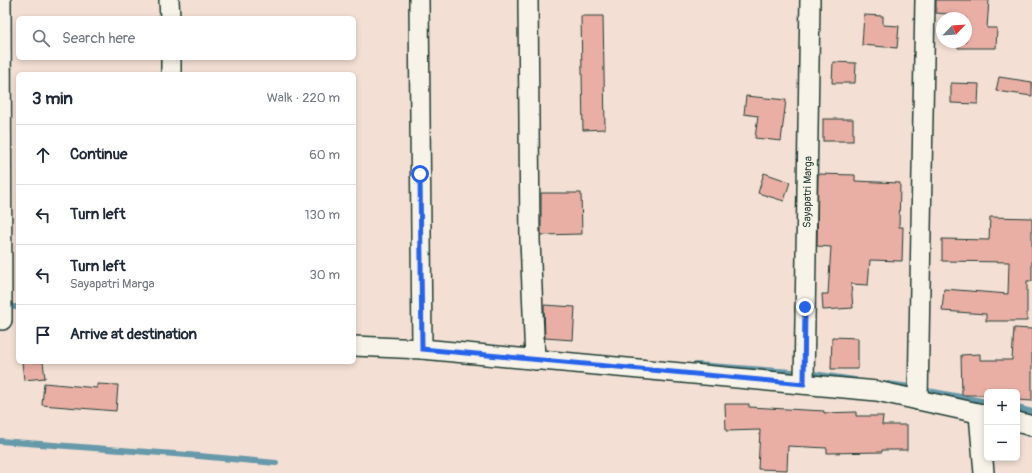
<!DOCTYPE html>
<meta charset="utf-8">
<style>
:root{--surface:#fff;--page:#f2f2f3;--text:#1f2937;--muted:#747a83;--line:#e0e1e3}
body{margin:0;font-family:Pangolin,sans-serif;background:var(--page);color:var(--text)}
.controls{position:absolute;right:12px;bottom:12px;display:grid;overflow:hidden;border-radius:6px;box-shadow:0 2px 6px #0003}
.controls button{width:36px;height:36px;display:grid;place-items:center;padding:0;border:0;border-bottom:1px solid var(--line);background:var(--surface);color:var(--text);font:20px sans-serif}
.compass{position:absolute;left:936px;top:12px;width:36px;height:36px;border-radius:50%;background:var(--surface);box-shadow:0 2px 6px #0003;rotate:65deg}
.stop{position:absolute;width:12px;height:12px;margin:-9px;border:3px solid #2563eb;border-radius:50%;background:#fff}
.stop.end{background:#2563eb;border-color:#fff;box-shadow:0 1px 4px #0008}
.list{margin:0;padding:0;list-style:none}
h2{display:flex;justify-content:space-between;align-items:center;height:52px;margin:0;padding:0 16px;font-size:17px}
h2 small{font-size:13px;font-weight:400;color:var(--muted)}
.list li{display:grid;grid-template-columns:26px 1fr auto;gap:12px;align-items:center;box-sizing:border-box;height:60px;padding:0 16px;border-top:1px solid var(--line)}
.list b{display:block;font-size:15px;white-space:nowrap}
.list p{margin:0;font-size:13px;white-space:nowrap;color:var(--muted)}
.list em{font-size:13px;font-style:normal;color:var(--muted)}
.icon{flex:none;width:22px;height:22px;fill:none;stroke:currentColor;stroke-width:2;stroke-linecap:round;stroke-linejoin:round}
.map{position:relative;flex:none;width:1032px;height:473px;overflow:hidden}
.search{position:absolute;background:var(--surface);box-shadow:0 2px 6px #0003;left:16px;top:16px;width:340px;height:44px;display:flex;align-items:center;gap:10px;box-sizing:border-box;padding:0 14px;border-radius:6px;color:var(--muted);font-size:15px}
.panel{position:absolute;background:var(--surface);box-shadow:0 2px 6px #0003;left:16px;top:72px;width:340px;height:292px;border-radius:6px}
.map>svg:first-child{display:block}
.lines{fill:none;stroke-linecap:round;stroke-linejoin:round}
.stream{stroke:#6699a9;stroke-width:6}
.building{fill:#e9afa5;stroke:#1f3d34}
.street-casing{stroke:#1f3d34;stroke-width:22}
.street{stroke:#f7f3e8;stroke-width:19}
.route{stroke:#2563eb;stroke-width:5}
.labels{text-anchor:middle;dominant-baseline:central;stroke-width:3;stroke-linejoin:round;paint-order:stroke}
.street-label{font-size:11px;fill:#1f3d34;stroke:#f7f3e8}
</style>
<div class="map">
<svg width="1032" height="473" viewBox="0 0 1032 473">
<rect width="100%" height="100%" fill="#f3dfd4"/>
<filter id="ink" filterUnits="userSpaceOnUse"><feTurbulence type="fractalNoise" baseFrequency=".025" numOctaves="2"/><feDisplacementMap in="SourceGraphic" scale="8" xChannelSelector="R" yChannelSelector="G"/><feConvolveMatrix kernelMatrix="1 2 1 2 8 2 1 2 1" color-interpolation-filters="sRGB"/></filter>
<g filter="url(#ink)">
<g class="lines">
<!-- stream -->
<g class="stream">
<path d="M15,307H18"/>
<path d="M696,365L792,372"/>
<path d="M813,374L855,380"/>
<path d="M888,384L910,387"/>
<path d="M928,391L987,402"/>
<path d="M1017,408L1032,412"/>
<path d="M0,441L188,455L276,463"/>
</g>
</g>
<!-- building -->
<g class="building">
<path d="M936,0H989L987,28H997L996,48H958V42H966V18H958V15L936,13Z"/>
<path d="M864,15L883,16V25L899,26L897,48L862,45Z"/>
<path d="M581,16H603L605,129L583,130Z"/>
<path d="M833,62L856,63L855,83H832Z"/>
<path d="M999,77L1032,82V96L996,91Z"/>
<path d="M951,83L979,84L978,104L951,103Z"/>
<path d="M746,96L786,100L781,141L755,138L758,116L744,114Z"/>
<rect x="823" y="119" width="30" height="22"/>
<path d="M764,173L790,182L784,201L758,193Z"/>
<path d="M818,174L855,175V181L900,183L899,227H903L902,261L870,260L868,285L851,284L853,308L823,310L822,294H828L831,247L817,246Z"/>
<path d="M541,193H581L582,234L541,235Z"/>
<path d="M990,217L1032,218V281H1027V321H986V314L942,311L944,289L1008,294L1009,262L942,261V239L989,240Z"/>
<path d="M544,305L575,307L573,340L545,338Z"/>
<path d="M1014,328L1032,329V401L1017,400V392H987V395H962L961,355L980,354V360H1012Z"/>
<path d="M832,337L858,338V369H831Z"/>
<path d="M22,362H43L45,378L24,380Z"/>
<path d="M44,383L97,388V384L118,385L116,411L42,405Z"/>
<path d="M725,404H749V407L824,411V413L856,412V416H883L882,425H907V450H882V452L827,453V448L788,446L787,470L758,469L760,430L726,431Z"/>
</g>
<g class="lines">
<!-- street casing -->
<g class="street-casing">
<g id="street">
<path d="M1,0L2,320"/>
<path d="M169,0L170,18"/>
<path d="M419,0L422,349"/>
<path d="M528,0L530,240L535,360"/>
<path d="M171,58V74"/>
<path d="M354,346L422,349L877,391L987,415"/>
<path id="s1" d="M804,384L810,0"/>
<path d="M918,400L925,0"/>
<path d="M979,414L984,473"/>
<path d="M1017,422L1032,426"/>
</g>
</g>
<!-- street -->
<use href="#street" class="street"/>
</g>
</g>
<g class="lines" filter="url(#ink)">
<!-- route -->
<path class="route" d="M420,174L422,349L804,384L805,307"/>
</g>
<g class="labels">
<!-- street labels -->
<g class="street-label">
<text stroke="none"><textPath href="#s1" startOffset="192">Sayapatri Marga</textPath></text>
</g>
</g>
</svg>
<div class="controls">
<button>+</button>
<button>−</button>
</div>
<svg class="compass" viewBox="-18 -18 36 36"><path d="M0-13l5 13h-10z" fill="#e53935"/><path d="M0 13l5-13h-10z" fill="#747a83"/></svg>
<div class="stop" style="left:420px;top:174px"></div>
<div class="stop end" style="left:805px;top:307px"></div>
<div class="search"><svg class="icon" aria-label="search" viewBox="0 0 24 24"><circle cx="10" cy="10" r="6"/><path d="M15 15l6 6"/></svg>Search here</div>
<section class="panel">
<h2>3 min<small>Walk · 220 m</small></h2>
<ul class="list">
<li><svg class="icon" aria-label="ahead" viewBox="0 0 24 24"><path d="M12 20V5M6 11l6-6 6 6"/></svg><div><b>Continue</b></div><em>60 m</em></li>
<li><svg class="icon" aria-label="left" viewBox="0 0 24 24"><path d="M17 20v-9H6M10 6l-5 5 5 5"/></svg><div><b>Turn left</b></div><em>130 m</em></li>
<li><svg class="icon" aria-label="left" viewBox="0 0 24 24"><path d="M17 20v-9H6M10 6l-5 5 5 5"/></svg><div><b>Turn left</b><p>Sayapatri Marga</p></div><em>30 m</em></li>
<li><svg class="icon" aria-label="arrive" viewBox="0 0 24 24"><path d="M6 21V4h12l-3 4 3 4H6"/></svg><div><b>Arrive at destination</b></div></li>
</ul>
</section>
</div>
